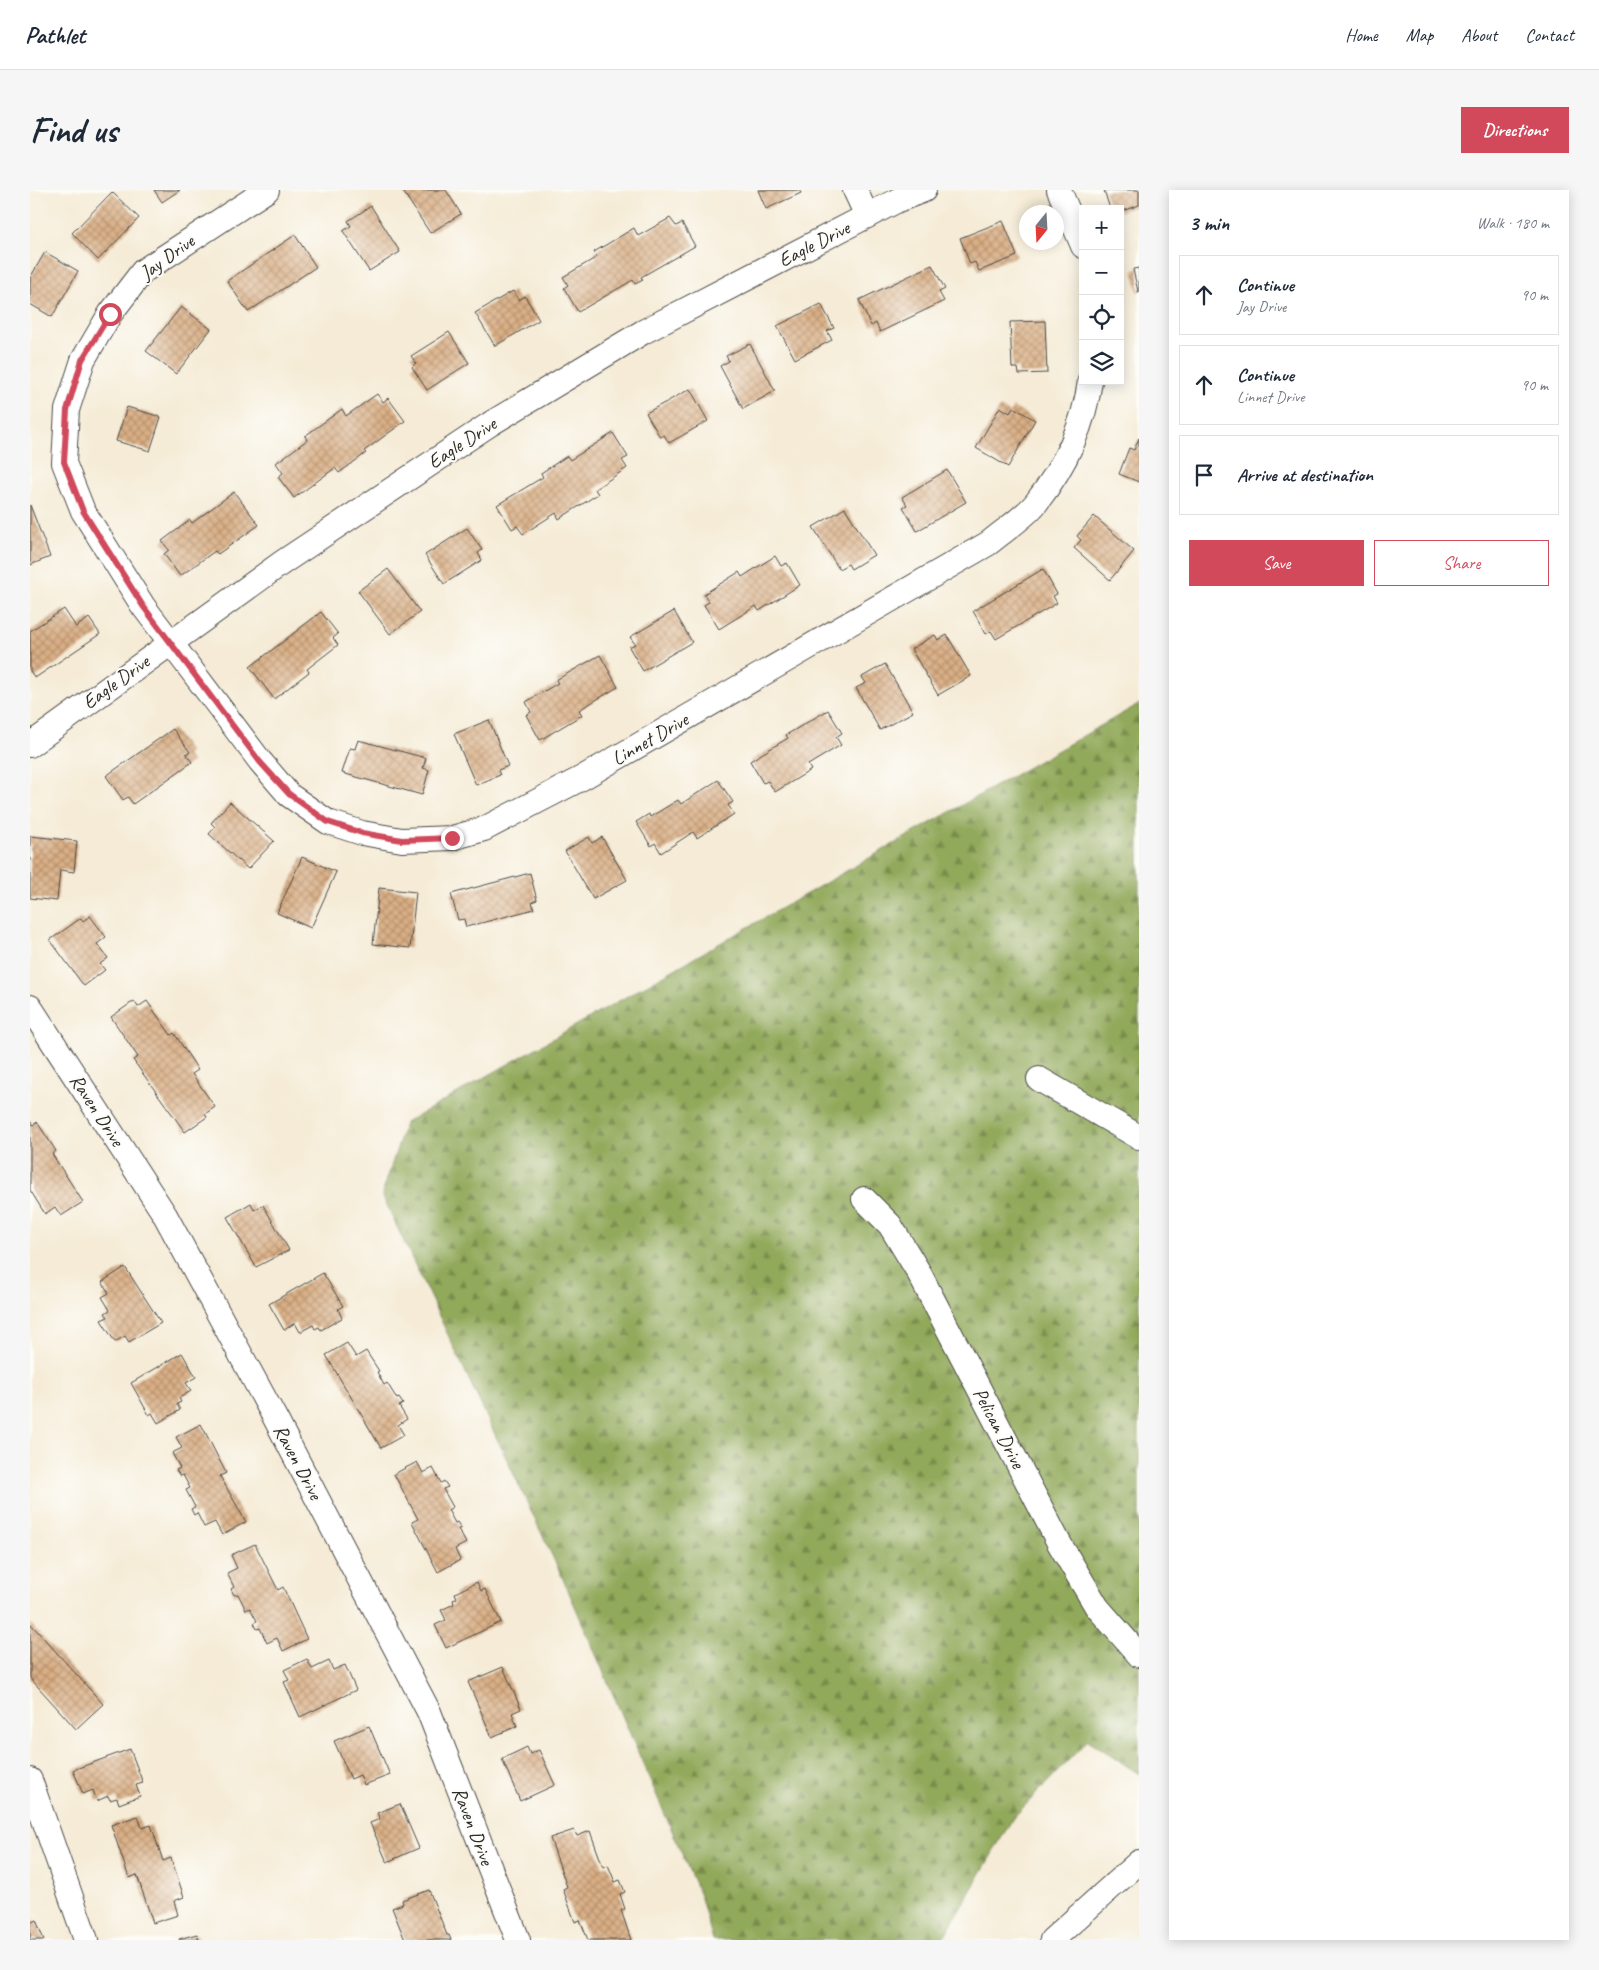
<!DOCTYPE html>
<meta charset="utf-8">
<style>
:root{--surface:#fff;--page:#f6f6f7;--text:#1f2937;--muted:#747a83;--line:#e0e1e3;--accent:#d1495b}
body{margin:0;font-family:Caveat,sans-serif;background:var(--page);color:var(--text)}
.controls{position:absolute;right:15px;top:15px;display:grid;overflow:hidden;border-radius:0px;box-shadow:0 2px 12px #0003}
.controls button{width:45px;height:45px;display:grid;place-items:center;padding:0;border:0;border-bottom:1px solid var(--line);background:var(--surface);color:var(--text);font:25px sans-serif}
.compass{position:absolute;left:989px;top:15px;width:45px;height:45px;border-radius:50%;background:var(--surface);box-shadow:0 2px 12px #0003;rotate:198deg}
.stop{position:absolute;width:15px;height:15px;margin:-11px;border:4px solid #d1495b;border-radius:50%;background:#fff}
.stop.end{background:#d1495b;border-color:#fff;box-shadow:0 1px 5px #0008}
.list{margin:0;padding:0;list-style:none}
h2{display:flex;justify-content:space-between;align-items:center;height:65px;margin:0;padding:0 20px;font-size:21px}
h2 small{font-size:16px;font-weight:400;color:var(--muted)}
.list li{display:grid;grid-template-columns:32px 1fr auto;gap:15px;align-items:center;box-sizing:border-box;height:80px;margin:0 10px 10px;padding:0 10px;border:1px solid var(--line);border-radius:0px}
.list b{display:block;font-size:19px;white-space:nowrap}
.list p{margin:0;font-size:16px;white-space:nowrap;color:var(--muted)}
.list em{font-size:16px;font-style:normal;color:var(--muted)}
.actions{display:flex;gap:10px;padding:15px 20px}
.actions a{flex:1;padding:11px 0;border:1px solid var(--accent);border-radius:0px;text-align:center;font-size:18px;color:var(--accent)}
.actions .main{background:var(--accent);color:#fff}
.icon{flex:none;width:28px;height:28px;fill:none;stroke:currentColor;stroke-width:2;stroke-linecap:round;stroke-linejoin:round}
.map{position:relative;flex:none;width:1109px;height:1750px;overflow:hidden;border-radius:0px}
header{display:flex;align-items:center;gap:30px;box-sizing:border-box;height:70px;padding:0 25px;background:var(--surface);border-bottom:1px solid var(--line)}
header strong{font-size:24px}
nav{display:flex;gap:28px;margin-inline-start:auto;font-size:18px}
.intro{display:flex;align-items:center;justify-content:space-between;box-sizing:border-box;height:120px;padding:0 30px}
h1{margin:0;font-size:35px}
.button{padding:12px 22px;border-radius:0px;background:var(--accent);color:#fff;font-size:18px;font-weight:700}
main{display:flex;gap:30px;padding:0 30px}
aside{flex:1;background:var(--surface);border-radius:0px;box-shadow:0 2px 12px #0003}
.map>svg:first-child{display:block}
.forest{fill:url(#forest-firs);stroke:#5e6a42}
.building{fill:url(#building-cross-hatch)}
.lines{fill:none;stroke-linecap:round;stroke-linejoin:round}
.minor-casing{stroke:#494845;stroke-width:26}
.minor{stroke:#fff;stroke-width:24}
.route{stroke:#d1495b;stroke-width:6}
.labels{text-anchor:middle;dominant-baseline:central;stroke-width:4;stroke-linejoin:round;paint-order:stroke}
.street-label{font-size:20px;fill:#2b2b2b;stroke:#fdfcf7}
</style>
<header>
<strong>Pathlet</strong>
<nav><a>Home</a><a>Map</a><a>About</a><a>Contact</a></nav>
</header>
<div class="intro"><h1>Find us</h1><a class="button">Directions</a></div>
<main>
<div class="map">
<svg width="1109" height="1750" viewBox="0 0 1109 1750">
<defs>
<pattern id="forest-firs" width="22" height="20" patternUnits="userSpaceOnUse" patternTransform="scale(1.25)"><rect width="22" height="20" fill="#91a95a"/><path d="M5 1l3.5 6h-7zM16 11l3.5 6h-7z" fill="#778a4b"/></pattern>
<pattern id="building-cross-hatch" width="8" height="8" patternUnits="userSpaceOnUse" patternTransform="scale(1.25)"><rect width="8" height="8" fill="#daaf85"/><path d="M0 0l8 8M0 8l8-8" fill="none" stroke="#b18f6d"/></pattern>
</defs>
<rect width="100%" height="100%" fill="#fdfcf7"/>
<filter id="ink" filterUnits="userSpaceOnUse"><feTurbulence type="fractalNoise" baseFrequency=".02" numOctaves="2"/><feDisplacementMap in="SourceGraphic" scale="10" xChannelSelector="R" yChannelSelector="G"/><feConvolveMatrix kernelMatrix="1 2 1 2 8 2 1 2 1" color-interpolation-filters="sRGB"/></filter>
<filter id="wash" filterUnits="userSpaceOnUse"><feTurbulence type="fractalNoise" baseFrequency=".0096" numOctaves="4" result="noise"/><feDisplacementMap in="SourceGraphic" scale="20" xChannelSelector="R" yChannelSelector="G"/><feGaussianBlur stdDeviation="1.12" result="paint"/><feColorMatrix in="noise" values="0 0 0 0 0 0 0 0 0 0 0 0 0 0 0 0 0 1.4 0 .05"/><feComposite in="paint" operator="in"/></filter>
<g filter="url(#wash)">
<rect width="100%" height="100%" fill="#f5ebd6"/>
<!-- forest -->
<path class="forest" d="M1109,514V1584L1058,1550L983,1628L912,1750H683L671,1708L535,1393L352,1005L375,933Z"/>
<g id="blocks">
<!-- building -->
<g class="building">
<path d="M124,0H150L132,12Z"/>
<path d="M372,0H416L431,24L400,43Z"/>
<path d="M728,0H769L771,3L736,19Z"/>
<path d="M1074,0H1109V15L1090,22V19H1080Z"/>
<path d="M82,2L109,28L68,70L42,43Z"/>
<path d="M341,16L370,62L339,81L313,41L321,36L318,31Z"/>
<path d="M640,28L646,36L652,33L665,56L611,87L613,90L605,94L603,90L548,122L534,98L538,95L533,87L567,67L564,62L604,38L608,46Z"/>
<path d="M973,31L987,66L949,81L945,72L940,74L930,48Z"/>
<path d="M265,45L286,77L218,122L197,91Z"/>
<path d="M15,62L48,81L22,127L0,114V88Z"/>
<path d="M902,75L915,99L909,102L914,111L850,142L846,133L841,136L829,110Z"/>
<path d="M1109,78V102H1108L1103,79Z"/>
<path d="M483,101L489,110L495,106L509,130L465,156L445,123Z"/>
<path d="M791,114L804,138L797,141L802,150L765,169L747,136Z"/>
<path d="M151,117L181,139L146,184L116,161Z"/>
<path d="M1015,131L1017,183L989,184L988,178H982L980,132Z"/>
<path d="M419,142L439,173L397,200L382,177L386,173L381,166Z"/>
<path d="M720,154L745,201L713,219L690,176L699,171L696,166Z"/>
<path d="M660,199L678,231L639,253L634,245L630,247L616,223Z"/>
<path d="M347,204L353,212L358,208L375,231L334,261L336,263L309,283L305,278L264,308L248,287L253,283L246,273L277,250L275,246L312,219L316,226Z"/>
<path d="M97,217L131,227L120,261L86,251Z"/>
<path d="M970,217L980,223L983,217L1005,230L978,277L946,258Z"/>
<path d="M583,243L598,267L592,270L597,278L565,299L568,304L529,329L526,323L493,344L487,336L482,339L467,315L513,287L511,283L537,266L540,270Z"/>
<path d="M1109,248V292L1089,284L1099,258L1104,260Z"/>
<path d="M917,280L936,312L887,341L873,317L877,315L872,307Z"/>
<path d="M204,302L229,335L188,364L185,361L150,386L134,364L139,360L132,351L160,330L162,333Z"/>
<path d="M0,315L20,367L0,375Z"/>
<path d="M815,318L844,365L821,379L818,374L809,379L783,337Z"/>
<path d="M1064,326L1104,361L1080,390L1044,358L1051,350L1047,346Z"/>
<path d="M437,338L452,360L448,363L452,370L414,394L395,365Z"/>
<path d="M745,366L751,376L757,373L770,395L729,421L726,416L689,439L674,415L679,412L674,404L709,382L712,387Z"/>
<path d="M358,379L390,422L360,444L328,401Z"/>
<path d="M1013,379L1027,404L1023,406L1027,413L966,449L961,441L956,444L943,421Z"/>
<path d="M34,419L46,437L59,428L70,444L5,488L0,481V441Z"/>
<path d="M644,421L662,452L613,481L599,457L605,454L600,447Z"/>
<path d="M291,422L308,444L303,448L308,455L277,479L279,482L244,509L220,477Z"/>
<path d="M905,445L908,450L917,445L941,486L908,505L881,459Z"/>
<path d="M570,465L588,497L549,520L552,525L510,550L496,525L501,522L496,512L528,493L526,490Z"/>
<path d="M855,474L883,522L850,540L826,498L836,493L832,487Z"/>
<path d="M798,520L812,543L806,547L811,555L778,575L781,580L745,602L738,591L733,593L720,571L758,548L756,545Z"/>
<path d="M459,530L478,576L468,580L470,585L446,595L424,544Z"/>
<path d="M143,539L160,562L156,564L162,572L103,614L98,607L93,610L76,586Z"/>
<path d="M328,550L396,568L393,578L399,580L392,605L312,583L320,558L325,559Z"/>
<path d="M688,590L703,612L698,615L704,624L667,648L663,642L631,663L625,653L621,656L606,632L619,624L620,627L648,610L651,614Z"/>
<path d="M200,612L244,651L218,679L179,644L185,637L181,633Z"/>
<path d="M0,646L47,651L44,682L30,680L27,711L0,708Z"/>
<path d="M559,647L562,653L572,647L597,690L563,709L535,661Z"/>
<path d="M272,667L306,682L281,738L247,723Z"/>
<path d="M500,683L507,710L502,712L504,719L436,737L434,729L428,730L421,704Z"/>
<path d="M349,698L386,702L380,758L343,754Z"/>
<path d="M60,726L76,747L67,754L78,768L70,774L75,780L54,796L20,750L51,728L53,731Z"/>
<path d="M104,811L108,817L117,811L141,845L144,843L168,880L162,884L185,917L175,924L177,927L155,942L103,870L108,867L81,827Z"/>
<path d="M0,931L3,935L7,932L26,961L22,964L53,1012L31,1026L25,1017L15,1024L0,1000Z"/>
<path d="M221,1013L224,1020L233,1015L259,1060L226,1077L197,1027Z"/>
<path d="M95,1077L131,1133L99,1152L95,1146L85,1152L71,1130L78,1127L75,1123L80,1120L72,1107L79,1103L72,1092Z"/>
<path d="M293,1083L313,1116L308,1119L312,1128L291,1140L289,1137L285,1139L283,1135L270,1142L265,1133L254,1140L239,1114Z"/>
<path d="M317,1153L326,1167L336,1161L349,1181L347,1182L354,1195L357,1193L367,1209L369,1208L373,1214L369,1216L377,1229L368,1235L374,1245L351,1258L296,1165Z"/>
<path d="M152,1163L166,1187L156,1193L161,1201L149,1208L151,1212L147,1214L150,1220L128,1233L122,1223L119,1225L101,1193Z"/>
<path d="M171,1234L196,1283L190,1286L216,1332L192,1345L185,1332L174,1337L167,1323L164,1325L161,1319L165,1317L156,1300L160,1298L153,1285L150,1286L146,1280L150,1278L142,1263L152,1258L146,1247Z"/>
<path d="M387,1272L393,1283L403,1278L411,1293L414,1291L418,1297L413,1299L423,1317L418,1320L425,1333L427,1332L431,1338L428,1339L436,1353L425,1359L430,1370L408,1382L382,1332L388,1329L364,1284Z"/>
<path d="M225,1354L248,1400L253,1397L277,1449L253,1461L247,1448L237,1453L230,1438L227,1439L224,1433L227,1431L220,1418L216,1420L208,1404L204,1405L201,1399L204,1397L197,1383L207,1378L201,1365Z"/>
<path d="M447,1392L451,1401L455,1399L471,1432L416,1458L405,1435L416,1430L411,1420L424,1414L423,1410L427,1408L425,1403Z"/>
<path d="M0,1433L73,1514L46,1539L0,1488Z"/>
<path d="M277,1469L282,1479L299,1471L303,1480L315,1475L326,1500L270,1527L254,1492L259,1490L254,1480Z"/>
<path d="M473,1477L491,1519L482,1523L487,1536L462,1547L438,1492Z"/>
<path d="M339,1536L360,1585L334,1595L330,1585L321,1589L304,1551Z"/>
<path d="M497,1557L500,1564L509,1560L525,1595L490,1611L472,1569Z"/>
<path d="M100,1559L113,1593L106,1595L110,1606L89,1614L87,1608L80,1610L78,1606L67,1611L63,1600L53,1604L43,1580Z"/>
<path d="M370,1614L389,1658L357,1672L340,1633L350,1629L347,1623Z"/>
<path d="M108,1626L112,1638L121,1635L133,1671L141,1668L154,1707L144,1711L148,1725L123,1733L107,1685L99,1688L81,1635Z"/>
<path d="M544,1640L547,1646L560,1641L573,1677L578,1675L585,1692L590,1690L595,1702L590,1704L595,1719L591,1720L601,1750H558L550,1730L545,1732L533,1699L537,1697L520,1648Z"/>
<path d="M399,1700L417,1745H419L421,1750H375L362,1718L373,1714L372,1710Z"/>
<path d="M6,1730L14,1750H0V1733Z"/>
<path d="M167,1744L169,1750H149V1749Z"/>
</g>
</g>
</g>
<g filter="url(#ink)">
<use href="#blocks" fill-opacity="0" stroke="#494845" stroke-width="1"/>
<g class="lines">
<!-- minor casing -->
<g class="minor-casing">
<g id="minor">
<path d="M237,0L113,81L80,124L53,170L37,220L34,273L53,321L113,416L230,571L259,605L298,632L332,643L372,650L422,648L454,639L552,588L959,353C973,341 994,328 1006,313C1034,277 1054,236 1060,191"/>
<path d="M825,0L837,26"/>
<path d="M1029,0L1053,56"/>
<path d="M0,555L253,372L460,234L613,142L868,10L894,0"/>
<path d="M0,817L135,1025L245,1228L399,1522L488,1750"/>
<path d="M1009,889L1109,947"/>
<path d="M834,1009L860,1035L888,1081L1029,1353L1067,1417L1109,1465"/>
<path d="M0,1590L56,1750"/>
<path d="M1022,1750L1109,1672"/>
</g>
</g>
<!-- minor -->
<use href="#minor" class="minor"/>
</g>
</g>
<g class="lines" filter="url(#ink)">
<!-- route -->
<path class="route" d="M80,124L52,170L37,220L34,272L53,321L113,416L230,572L259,604L298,632L332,643L372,650L422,648"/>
</g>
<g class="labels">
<!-- street labels -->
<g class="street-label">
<text transform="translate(784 54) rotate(-27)">Eagle Drive</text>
<text transform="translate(137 67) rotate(-36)">Jay Drive</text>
<text transform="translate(432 253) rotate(-33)">Eagle Drive</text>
<text transform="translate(86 492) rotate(-36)">Eagle Drive</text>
<text transform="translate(620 549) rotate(-30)">Linnet Drive</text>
<text transform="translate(67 920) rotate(57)">Raven Drive</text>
<text transform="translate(969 1238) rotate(62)">Pelican Drive</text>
<text transform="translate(268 1272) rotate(62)">Raven Drive</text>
<text transform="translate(443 1636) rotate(69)">Raven Drive</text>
</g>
</g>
</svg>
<div class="controls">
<button>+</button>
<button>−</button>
<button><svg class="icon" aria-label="locate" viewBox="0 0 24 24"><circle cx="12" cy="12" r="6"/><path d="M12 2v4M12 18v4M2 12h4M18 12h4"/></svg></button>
<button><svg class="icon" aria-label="layers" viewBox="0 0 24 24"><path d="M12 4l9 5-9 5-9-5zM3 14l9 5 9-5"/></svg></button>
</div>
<svg class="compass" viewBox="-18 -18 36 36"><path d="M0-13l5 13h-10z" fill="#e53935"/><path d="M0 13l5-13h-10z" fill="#747a83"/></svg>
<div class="stop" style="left:80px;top:124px"></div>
<div class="stop end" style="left:422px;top:648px"></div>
</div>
<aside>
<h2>3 min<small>Walk · 180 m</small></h2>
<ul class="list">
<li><svg class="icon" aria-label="ahead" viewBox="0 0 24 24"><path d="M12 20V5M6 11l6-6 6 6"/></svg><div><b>Continue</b><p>Jay Drive</p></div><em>90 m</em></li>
<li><svg class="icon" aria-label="ahead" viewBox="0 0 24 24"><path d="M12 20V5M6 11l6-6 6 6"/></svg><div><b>Continue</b><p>Linnet Drive</p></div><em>90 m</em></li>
<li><svg class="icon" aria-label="arrive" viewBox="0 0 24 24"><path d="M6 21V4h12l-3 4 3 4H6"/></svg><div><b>Arrive at destination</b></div></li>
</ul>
<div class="actions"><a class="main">Save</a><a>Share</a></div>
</aside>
</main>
